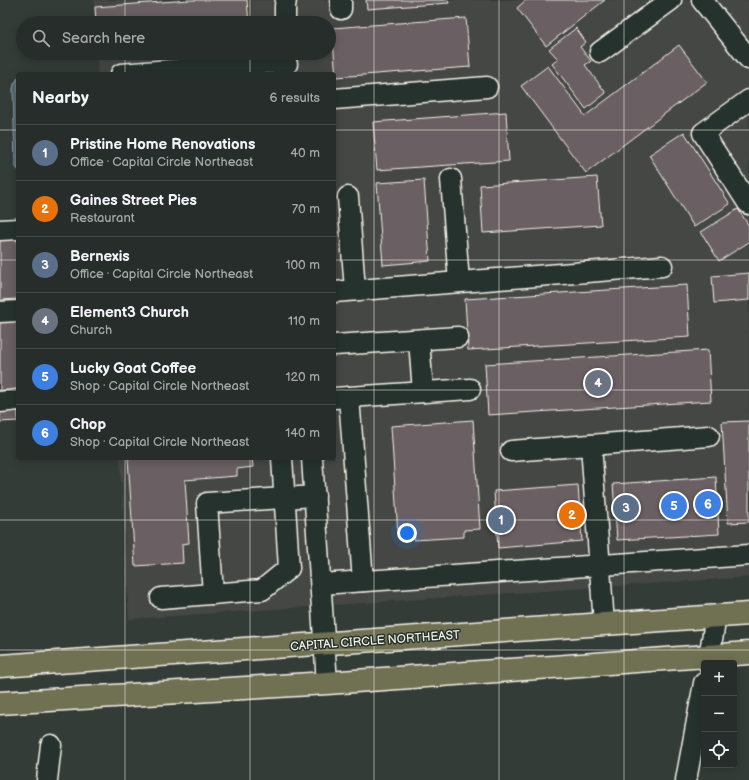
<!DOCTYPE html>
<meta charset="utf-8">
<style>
:root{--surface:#272d2a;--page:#2f3532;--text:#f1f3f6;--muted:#a4a8a8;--line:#434947;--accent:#ffd166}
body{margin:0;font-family:"Balsamiq Sans",sans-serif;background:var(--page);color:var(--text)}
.controls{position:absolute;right:12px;bottom:12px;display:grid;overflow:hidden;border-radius:4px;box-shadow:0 2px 10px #0003}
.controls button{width:36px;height:36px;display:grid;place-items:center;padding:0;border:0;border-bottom:1px solid var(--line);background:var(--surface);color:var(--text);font:20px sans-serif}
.you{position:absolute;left:407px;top:533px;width:14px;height:14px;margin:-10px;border:3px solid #fff;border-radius:50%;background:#1a73e8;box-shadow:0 0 0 6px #1a73e833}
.badge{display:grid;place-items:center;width:26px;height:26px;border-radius:50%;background:var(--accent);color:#fff;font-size:13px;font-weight:700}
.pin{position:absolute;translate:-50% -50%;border:2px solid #fff;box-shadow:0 1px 4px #0006}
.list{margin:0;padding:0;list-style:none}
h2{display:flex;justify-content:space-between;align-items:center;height:52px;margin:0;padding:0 16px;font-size:17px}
h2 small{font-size:13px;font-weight:400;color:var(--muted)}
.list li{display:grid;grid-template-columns:26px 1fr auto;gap:12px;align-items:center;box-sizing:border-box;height:56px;padding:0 16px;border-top:1px solid var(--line)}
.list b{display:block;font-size:15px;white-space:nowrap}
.list p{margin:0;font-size:13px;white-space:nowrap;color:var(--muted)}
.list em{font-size:13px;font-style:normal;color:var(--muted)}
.icon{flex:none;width:22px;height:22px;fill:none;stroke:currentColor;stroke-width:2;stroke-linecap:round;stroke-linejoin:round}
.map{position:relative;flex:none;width:749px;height:780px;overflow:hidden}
.search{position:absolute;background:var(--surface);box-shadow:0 2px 10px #0003;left:16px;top:16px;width:320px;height:44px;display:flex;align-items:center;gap:10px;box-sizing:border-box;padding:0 14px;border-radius:22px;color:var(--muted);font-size:15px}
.panel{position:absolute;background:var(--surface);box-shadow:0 2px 10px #0003;left:16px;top:72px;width:320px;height:388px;border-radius:4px}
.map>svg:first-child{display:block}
.built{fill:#444745}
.water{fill:#516975;stroke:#929fa3}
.building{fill:#6b6064;stroke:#f4f1e8}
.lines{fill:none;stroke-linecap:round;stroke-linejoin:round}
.minor-casing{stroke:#f4f1e8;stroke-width:23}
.major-casing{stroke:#f4f1e8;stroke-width:25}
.minor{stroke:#26332d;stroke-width:20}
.major{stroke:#706f52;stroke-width:22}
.grid{fill:none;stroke:#f4f1e8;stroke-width:1;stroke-opacity:0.55}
.labels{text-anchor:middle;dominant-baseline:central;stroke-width:3;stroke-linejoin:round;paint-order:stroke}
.street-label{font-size:12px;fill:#f4f1e8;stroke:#26332d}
</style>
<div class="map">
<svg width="749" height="780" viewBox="0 0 749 780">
<rect width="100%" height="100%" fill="#343c38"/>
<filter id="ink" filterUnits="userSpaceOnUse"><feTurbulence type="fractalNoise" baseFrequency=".025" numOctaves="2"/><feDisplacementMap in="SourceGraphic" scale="8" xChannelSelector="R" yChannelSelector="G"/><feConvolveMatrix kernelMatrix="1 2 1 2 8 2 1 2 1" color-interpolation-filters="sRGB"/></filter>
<g filter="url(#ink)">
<!-- built -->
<path class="built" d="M94,0H749V577L129,619L120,458H334V74H98L97,53H329V23H95Z"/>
<!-- water -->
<path class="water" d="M18,78V170L15,166L13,89L14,84Z"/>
<!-- building -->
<g class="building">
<path d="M189,0H247L249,23H96L95,7Z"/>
<path d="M366,0H448L449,3L367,9Z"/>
<path d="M526,0H605L546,46L517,8Z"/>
<path d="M466,18L470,67L336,77L332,28Z"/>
<path d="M576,28L586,42L580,47L591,61L585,65L606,93L586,109L552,64L558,59L549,49Z"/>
<path d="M679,45L707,82L586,173L521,86L548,66L585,116Z"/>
<path d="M506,112L509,161L377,170L373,122Z"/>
<path d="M684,132L730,204L694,227L649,155Z"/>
<path d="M597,177L601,225L483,233L480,185Z"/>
<path d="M424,180L430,261L383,265L377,183Z"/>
<path d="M738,209L749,226V242L719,261L701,232Z"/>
<path d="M18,235V299L0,300V236Z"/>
<path d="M749,273V300L714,303L712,276Z"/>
<path d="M687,285L690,337L468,350L465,299Z"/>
<path d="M18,320V391L0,392V321Z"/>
<path d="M708,350L711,401L488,415L485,364Z"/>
<path d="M18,411V421L0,422V412Z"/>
<path d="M473,420L480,529L464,530V537L414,540V534L398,535L391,426Z"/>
<path d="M749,421V522L728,523L722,422Z"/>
<path d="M128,458H252L253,467L237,469V476L185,480L189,543L182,544L183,563L135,566Z"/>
<path d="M716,477L719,534L617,540L613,484Z"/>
<path d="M578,485L582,541L498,548L494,491Z"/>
</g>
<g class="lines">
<!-- minor casing -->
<g class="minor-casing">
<g id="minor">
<path d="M341,0V9"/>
<path d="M702,0L749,59"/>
<path d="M285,23V6L286,0"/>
<path d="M600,52L671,0"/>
<path d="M121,74L253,63L287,64"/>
<path d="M334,99L487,87"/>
<path d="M749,100L703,133L748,203L749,204"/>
<path d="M451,179L459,282"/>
<path d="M348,197L355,290"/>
<path d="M0,230L18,229"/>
<path d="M334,292L662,266"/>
<path d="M0,312L18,311"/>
<path d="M419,340L423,392"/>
<path d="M334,345L458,337"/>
<path d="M349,397L363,581"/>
<path d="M334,398L470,389"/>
<path d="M0,402L18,400"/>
<path d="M591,445L604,624"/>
<path d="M511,451L709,436"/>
<path d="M312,458L327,683"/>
<path d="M321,584L749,555"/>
<path d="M213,594L207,503L315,496"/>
<path d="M161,598L262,590L289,568L282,458"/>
<path d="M708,663L716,616"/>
<path d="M47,780L51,745"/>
<path d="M686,780L704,683"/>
</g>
</g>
<!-- major casing -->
<g class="major-casing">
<g id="major">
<path d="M0,666L749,614"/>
<path d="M0,703L327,683L749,653"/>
</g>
</g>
<!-- minor -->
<use href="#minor" class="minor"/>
<!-- major -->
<use href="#major" class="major"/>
</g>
</g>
<!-- grid -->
<path class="grid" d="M125,0V23M250,0V23M374,0V780M499,0V780M624,0V780M125,53V74M250,53V74M0,130H18M334,130H749M0,260H18M334,260H749M0,390H18M334,390H749M125,458V780M250,458V780M0,520H749M0,650H749"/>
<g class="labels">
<!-- street labels -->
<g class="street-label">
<text transform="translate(375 641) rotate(-4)">CAPITAL CIRCLE NORTHEAST</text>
</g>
</g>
</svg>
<div class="controls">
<button>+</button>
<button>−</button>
<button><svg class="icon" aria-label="locate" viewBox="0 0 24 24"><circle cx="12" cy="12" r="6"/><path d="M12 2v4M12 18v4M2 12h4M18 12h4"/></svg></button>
</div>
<div class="you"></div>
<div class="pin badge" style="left:501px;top:520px;background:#5c6f8a">1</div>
<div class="pin badge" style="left:572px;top:515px;background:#e8710a">2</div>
<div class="pin badge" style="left:626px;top:508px;background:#5c6f8a">3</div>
<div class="pin badge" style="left:598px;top:383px;background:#6b7280">4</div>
<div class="pin badge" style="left:674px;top:506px;background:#3f7fe0">5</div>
<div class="pin badge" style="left:708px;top:504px;background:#3f7fe0">6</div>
<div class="search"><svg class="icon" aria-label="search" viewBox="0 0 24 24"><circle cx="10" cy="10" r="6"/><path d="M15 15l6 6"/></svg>Search here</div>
<section class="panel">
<h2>Nearby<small>6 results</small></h2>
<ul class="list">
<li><span class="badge" style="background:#5c6f8a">1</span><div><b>Pristine Home Renovations</b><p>Office · Capital Circle Northeast</p></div><em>40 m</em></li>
<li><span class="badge" style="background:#e8710a">2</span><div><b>Gaines Street Pies</b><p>Restaurant</p></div><em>70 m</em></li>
<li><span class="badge" style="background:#5c6f8a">3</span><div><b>Bernexis</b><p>Office · Capital Circle Northeast</p></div><em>100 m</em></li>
<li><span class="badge" style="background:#6b7280">4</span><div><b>Element3 Church</b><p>Church</p></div><em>110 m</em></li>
<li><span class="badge" style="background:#3f7fe0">5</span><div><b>Lucky Goat Coffee</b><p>Shop · Capital Circle Northeast</p></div><em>120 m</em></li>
<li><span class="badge" style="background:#3f7fe0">6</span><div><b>Chop</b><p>Shop · Capital Circle Northeast</p></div><em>140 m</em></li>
</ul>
</section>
</div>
